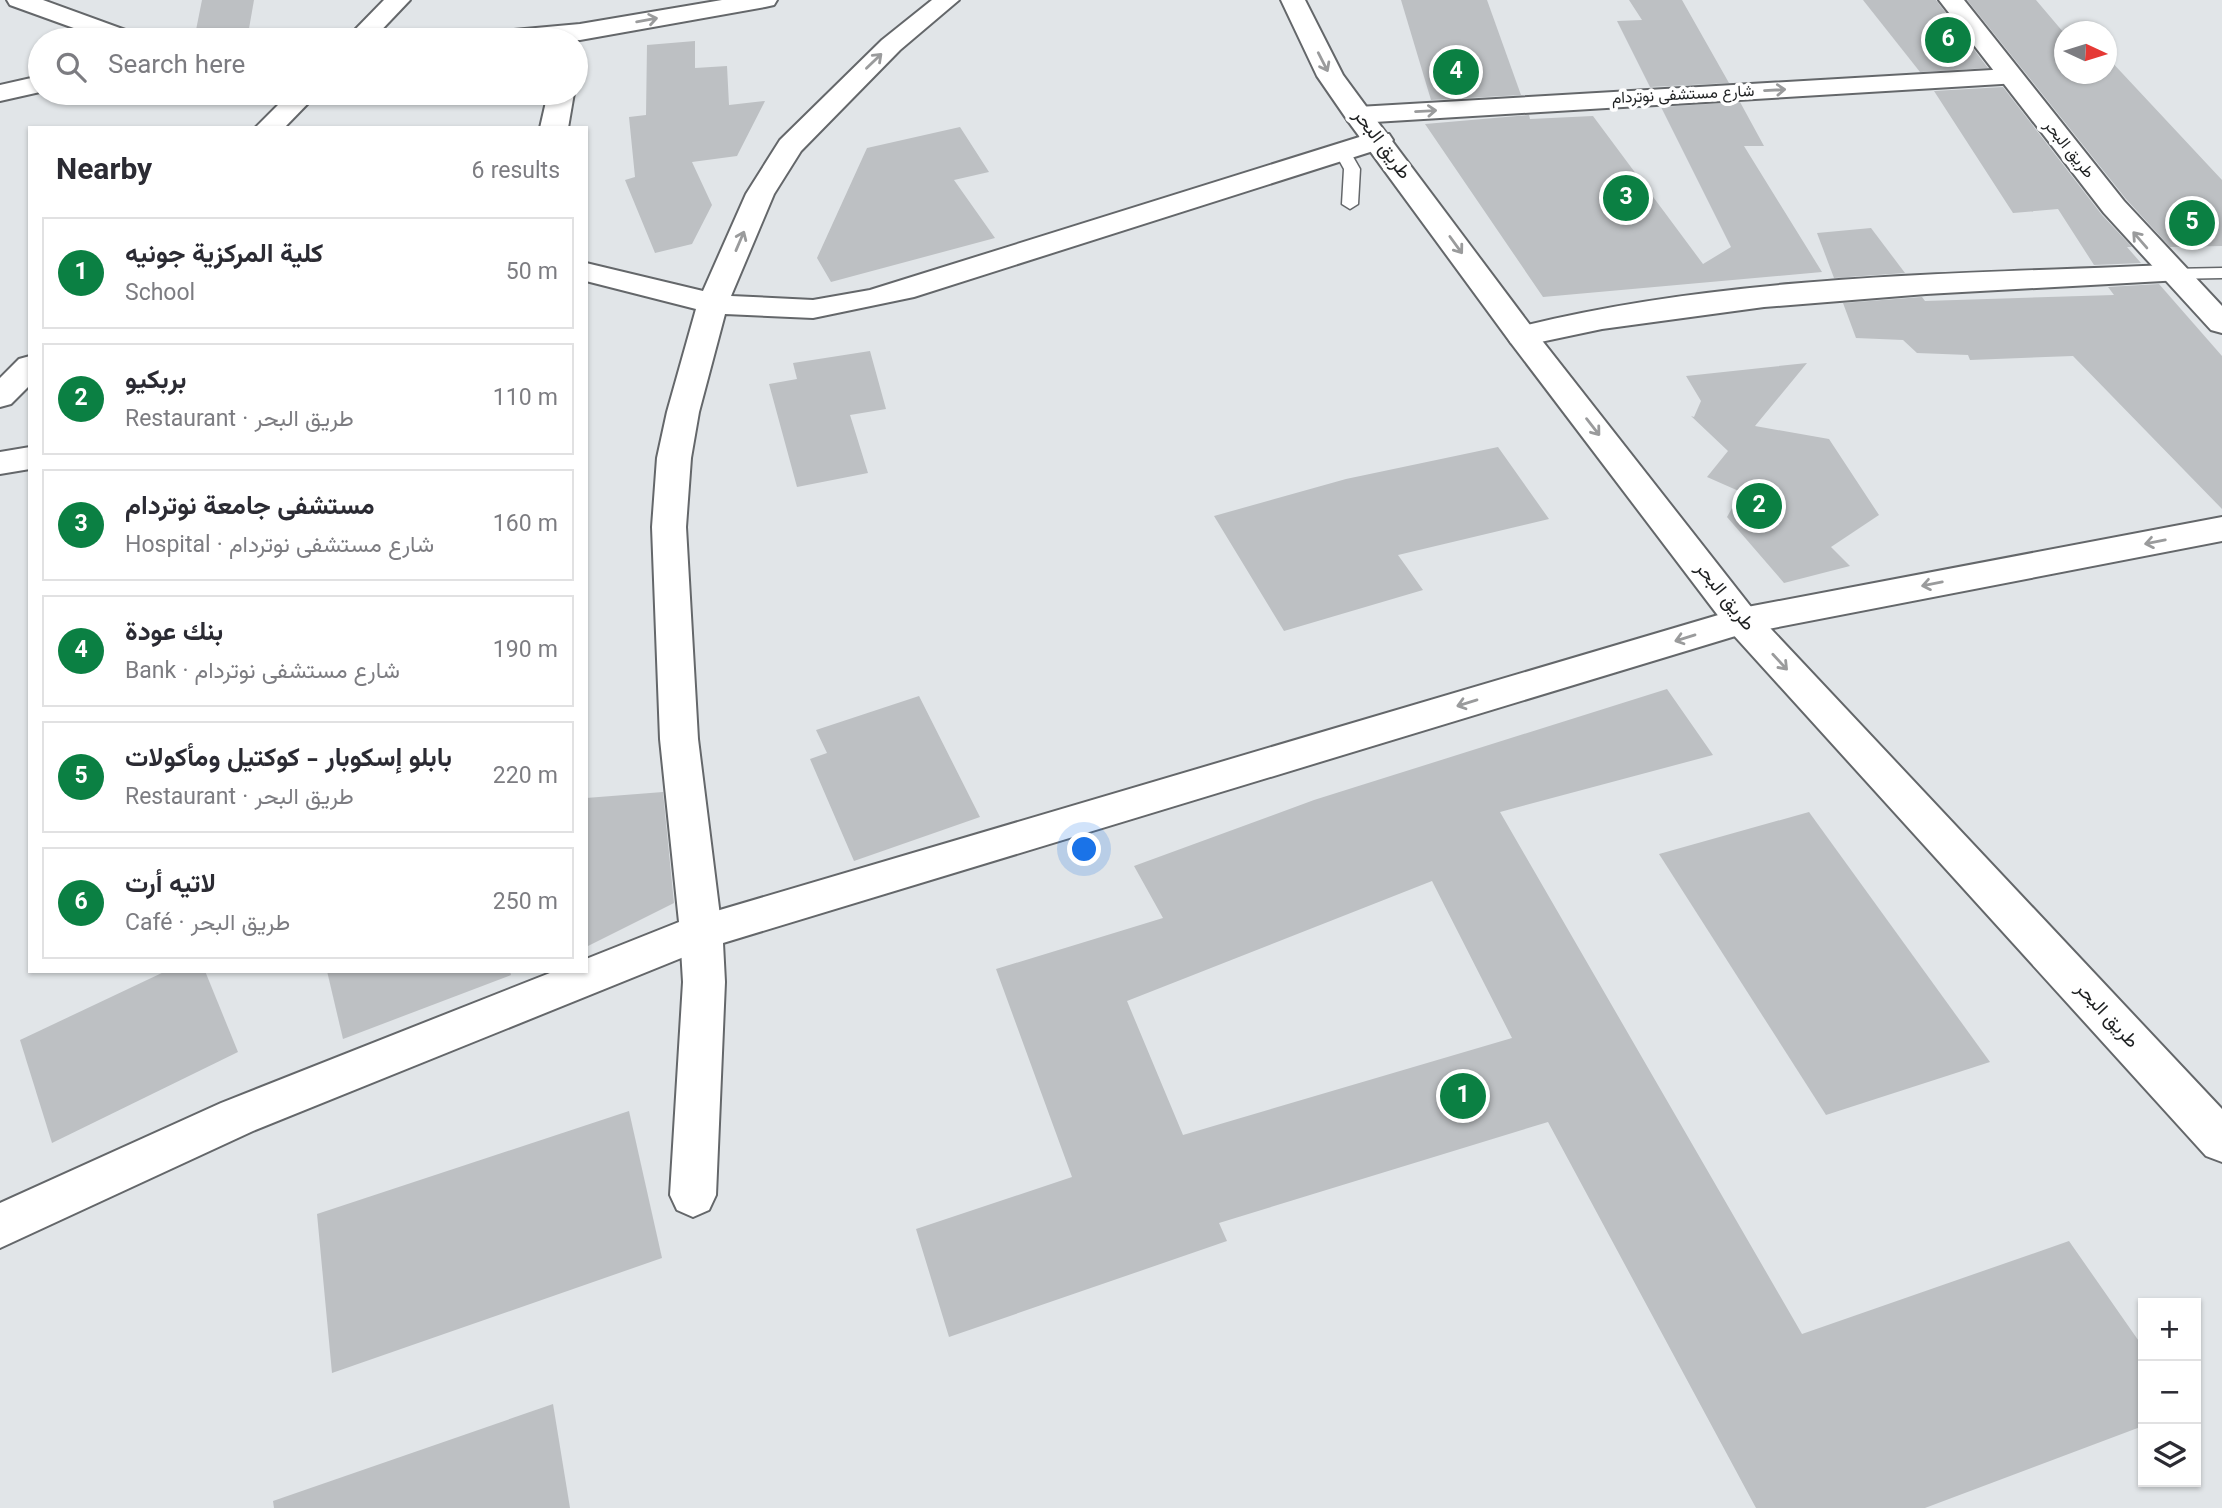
<!DOCTYPE html>
<meta charset="utf-8">
<style>
:root{--surface:#fff;--page:#f2f2f3;--text:#2b2b33;--muted:#7c7c81;--line:#e1e1e2;--accent:#0b8043}
body{margin:0;font-family:Georgia,Vazirmatn,serif;background:var(--page);color:var(--text)}
.controls{position:absolute;right:21px;bottom:21px;display:grid;overflow:hidden;border-radius:0px;box-shadow:0 2px 5px #0004}
.controls button{width:63px;height:63px;display:grid;place-items:center;padding:0;border:0;border-bottom:2px solid var(--line);background:var(--surface);color:var(--text);font:35px sans-serif}
.compass{position:absolute;left:2054px;top:21px;width:63px;height:63px;border-radius:50%;background:var(--surface);box-shadow:0 2px 5px #0004;rotate:94deg}
.you{position:absolute;left:1085px;top:850px;width:24px;height:24px;margin:-18px;border:5px solid #fff;border-radius:50%;background:#1a73e8;box-shadow:0 0 0 10px #1a73e833}
.badge{display:grid;place-items:center;width:46px;height:46px;border-radius:50%;background:var(--accent);color:#fff;font-size:23px;font-weight:700}
.pin{position:absolute;translate:-50% -50%;border:4px solid #fff;box-shadow:0 2px 7px #0006}
.list{margin:0;padding:0;list-style:none}
h2{display:flex;justify-content:space-between;align-items:center;height:91px;margin:0;padding:0 28px;font-size:30px}
h2 small{font-size:23px;font-weight:400;color:var(--muted)}
.list li{display:grid;grid-template-columns:46px 1fr auto;gap:21px;align-items:center;box-sizing:border-box;height:112px;margin:0 14px 14px;padding:0 14px;border:2px solid var(--line);border-radius:0px}
.list b{display:block;font-size:26px;white-space:nowrap}
.list p{margin:0;font-size:23px;white-space:nowrap;color:var(--muted)}
.list em{font-size:23px;font-style:normal;color:var(--muted)}
.icon{flex:none;width:38px;height:38px;fill:none;stroke:currentColor;stroke-width:2;stroke-linecap:round;stroke-linejoin:round}
.map{position:relative;flex:none;width:2222px;height:1508px;overflow:hidden}
.search{position:absolute;background:var(--surface);box-shadow:0 2px 5px #0004;left:28px;top:28px;width:560px;height:77px;display:flex;align-items:center;gap:18px;box-sizing:border-box;padding:0 24px;border-radius:38px;color:var(--muted);font-size:26px}
.panel{position:absolute;background:var(--surface);box-shadow:0 2px 5px #0004;left:28px;top:126px;width:560px;height:847px;border-radius:0px}
.map>svg:first-child{display:block}
.building{fill:#bdc0c3;fill-rule:evenodd}
.lines{fill:none;stroke-linecap:round;stroke-linejoin:round}
.service-casing{stroke:#64676a;stroke-width:3}
.minor-casing{stroke:#64676a;stroke-width:4}
.tertiary-casing{stroke:#64676a;stroke-width:4}
.secondary-casing{stroke:#64676a;stroke-width:4}
.primary-casing{stroke:#64676a;stroke-width:4}
.service{fill:#fff;fill-rule:evenodd}
.minor{fill:#fff;fill-rule:evenodd}
.tertiary{fill:#fff;fill-rule:evenodd}
.secondary{fill:#fff;fill-rule:evenodd}
.primary{fill:#fff;fill-rule:evenodd}
.oneway{stroke:#9a9b9c}
.labels{text-anchor:middle;dominant-baseline:central;stroke-width:7;stroke-linejoin:round;paint-order:stroke}
.far-street-label{font-size:16px;fill:#1f2122;stroke:#fff}
.street-label{font-size:19px;fill:#1f2122;stroke:#fff}
</style>
<div class="map">
<svg width="2222" height="1508" viewBox="0 0 2222 1508">
<rect width="100%" height="100%" fill="#e1e5e8"/>
<!-- building -->
<g class="building">
<path d="M202,0H254L247,40H194Z"/>
<path d="M1401,0H1487L1521,95L1431,100Z"/>
<path d="M1629,0H1682L1729,83L1650,87L1617,21L1642,20Z"/>
<path d="M1863,0H1936L1988,68L1920,72Z"/>
<path d="M1967,0H2036L2064,33V74H2106L2108,58L2222,180V246L2170,247L2126,199Z"/>
<path d="M695,41V68L727,66L729,105L765,101L737,156L692,162L712,205L692,244L655,253L625,180L635,177L629,117L646,115L647,45Z"/>
<path d="M2003,87L2102,215L2132,247H2127L2141,263L2094,265L2058,209L2013,213L1934,91Z"/>
<path d="M1740,102L1764,146H1744L1822,272L1543,297L1425,124L1529,115L1530,119L1593,116L1703,264L1731,247L1661,107Z"/>
<path d="M960,127L989,172L954,180L995,238L831,282L817,258L867,148Z"/>
<path d="M1871,228L1905,273L1834,278L1817,233Z"/>
<path d="M2159,284L2222,356V509L2073,356L1970,360L1968,355L1917,353L1903,340L1856,338L1843,303L1922,297L1925,301L2114,295L2108,287Z"/>
<path d="M870,351L886,409L850,415L868,473L797,487L769,384L797,379L793,363Z"/>
<path d="M1807,363L1755,426L1829,439L1879,515L1831,547L1850,566L1784,583L1727,517L1741,492L1707,477L1728,451L1691,416L1694,417L1701,401L1686,376Z"/>
<path d="M1498,447L1549,519L1398,555L1423,590L1284,631L1214,516L1346,479Z"/>
<path d="M1667,689L1713,755L1500,812L1802,1334L2069,1241L2143,1347V1426L1925,1508H1756L1548,1122L1219,1223L1227,1241L949,1337L916,1229L1072,1177L996,969L1163,918L1134,866L1314,800ZM1432,881L1512,1038L1183,1135L1127,1001Z"/>
<path d="M919,696L980,817L854,861L810,759L827,753L816,730Z"/>
<path d="M663,792L674,903L586,947V798Z"/>
<path d="M1809,812L1990,1062L1826,1115L1659,854Z"/>
<path d="M166,971H205L238,1052L52,1143L20,1040Z"/>
<path d="M327,971H510L511,975L343,1039Z"/>
<path d="M629,1111L662,1258L332,1373L317,1214Z"/>
<path d="M553,1404L570,1508H274L273,1501Z"/>
</g>
<g class="lines">
<!-- service casing -->
<g class="service-casing">
<g id="service">
<path d="M1342,146L1348,148L1360,169L1358,204L1350,209L1342,204L1344,169L1334,151Z"/>
<path d="M2222,268V278L2170,279L2161,274L2170,269Z"/>
</g>
</g>
<!-- minor casing -->
<g class="minor-casing">
<g id="minor">
<path d="M2009,69L2018,71L2022,77L2018,83L1358,123L1348,121L1345,115L1348,109L1358,107Z"/>
<path d="M2170,265L2181,268L2185,274L2181,280L1926,294L1764,307L1602,329L1522,346L1511,343L1507,336L1511,329C1720,275 1955,274 2170,265Z"/>
<path d="M2222,517V541L1742,634L723,943L725,982L716,1195L709,1210L693,1217L677,1210L670,1195L683,982L680,932L686,920L1742,608Z"/>
</g>
</g>
<!-- tertiary casing -->
<g class="tertiary-casing">
<g id="tertiary">
<path d="M7,0H43L139,35L143,40H107L10,5Z"/>
<path d="M384,0H410L372,40H345Z"/>
<path d="M932,0H959L900,50L801,151L774,194L731,296L813,300L870,290L1369,134H1389L1393,140L1389,146L914,297L813,318L725,314L699,412L691,458L686,527L698,739L722,932L716,944L253,1131L0,1248V1203L221,1103L555,971H586V959L679,922L660,739L652,527L657,458L667,412L696,309L586,281V263L703,291L746,194L780,140L882,40Z"/>
<path d="M290,93H318L284,128H255Z"/>
<path d="M548,93H574L568,128H540Z"/>
<path d="M30,356V385L11,404L0,407V378L19,359Z"/>
<path d="M30,447V469L0,474V452Z"/>
</g>
</g>
<!-- secondary casing -->
<g class="secondary-casing">
<g id="secondary">
<path d="M722,0H777L774,5L765,7L580,40H478L482,35L491,32L580,24Z"/>
<path d="M40,76V92L0,101V85Z"/>
</g>
</g>
<!-- primary casing -->
<g class="primary-casing">
<g id="primary">
<path d="M1281,0H1305L1343,75L1368,109L1533,329L1755,612L2222,1109V1162L2206,1156L1729,630L1511,343L1348,121L1317,76Z"/>
<path d="M1939,0H1964L2124,201L2222,306V333L2211,330L2104,213Z"/>
</g>
</g>
<!-- service -->
<use href="#service" class="service"/>
<!-- minor -->
<use href="#minor" class="minor"/>
<!-- tertiary -->
<use href="#tertiary" class="tertiary"/>
<!-- secondary -->
<use href="#secondary" class="secondary"/>
<!-- primary -->
<use href="#primary" class="primary"/>
</g>
<!-- one-way arrows -->
<defs><path id="oneway-shaft" d="M-6 0H5M1.5-3L5.5 0L1.5 3" fill="none" stroke-width="1.6" stroke-linecap="round" stroke-linejoin="round" transform="scale(1.75)"/></defs>
<g class="oneway">
<use href="#oneway-shaft" transform="translate(647 20) rotate(-10)"/>
<use href="#oneway-shaft" transform="translate(874 61) rotate(-44)"/>
<use href="#oneway-shaft" transform="translate(1323 62) rotate(63)"/>
<use href="#oneway-shaft" transform="translate(1775 90) rotate(-3)"/>
<use href="#oneway-shaft" transform="translate(1426 111) rotate(-3)"/>
<use href="#oneway-shaft" transform="translate(2140 240) rotate(-131)"/>
<use href="#oneway-shaft" transform="translate(740 241) rotate(-67)"/>
<use href="#oneway-shaft" transform="translate(1456 245) rotate(54)"/>
<use href="#oneway-shaft" transform="translate(1593 427) rotate(52)"/>
<use href="#oneway-shaft" transform="translate(2155 542) rotate(169)"/>
<use href="#oneway-shaft" transform="translate(1932 584) rotate(169)"/>
<use href="#oneway-shaft" transform="translate(1685 638) rotate(163)"/>
<use href="#oneway-shaft" transform="translate(1780 662) rotate(47)"/>
<use href="#oneway-shaft" transform="translate(1467 703) rotate(163)"/>
</g>
<g class="labels">
<!-- far-street labels -->
<g class="far-street-label">
<text transform="translate(1683 96) rotate(-3)">شارع مستشفى نوتردام</text>
<text transform="translate(2068 150) rotate(51)">طريق البحر</text>
</g>
<!-- street labels -->
<g class="street-label">
<text transform="translate(1381 145) rotate(53)">طريق البحر</text>
<text transform="translate(1724 597) rotate(51)">طريق البحر</text>
<text transform="translate(2106 1016) rotate(47)">طريق البحر</text>
</g>
</g>
</svg>
<div class="controls">
<button>+</button>
<button>−</button>
<button><svg class="icon" aria-label="layers" viewBox="0 0 24 24"><path d="M12 4l9 5-9 5-9-5zM3 14l9 5 9-5"/></svg></button>
</div>
<svg class="compass" viewBox="-18 -18 36 36"><path d="M0-13l5 13h-10z" fill="#e53935"/><path d="M0 13l5-13h-10z" fill="#7c7c81"/></svg>
<div class="you"></div>
<div class="pin badge" style="left:1463px;top:1096px">1</div>
<div class="pin badge" style="left:1759px;top:506px">2</div>
<div class="pin badge" style="left:1626px;top:198px">3</div>
<div class="pin badge" style="left:1456px;top:72px">4</div>
<div class="pin badge" style="left:2192px;top:223px">5</div>
<div class="pin badge" style="left:1948px;top:40px">6</div>
<div class="search"><svg class="icon" aria-label="search" viewBox="0 0 24 24"><circle cx="10" cy="10" r="6"/><path d="M15 15l6 6"/></svg>Search here</div>
<section class="panel">
<h2>Nearby<small>6 results</small></h2>
<ul class="list">
<li><span class="badge">1</span><div><b>كلية المركزية جونيه</b><p>School</p></div><em>50 m</em></li>
<li><span class="badge">2</span><div><b>بربكيو</b><p>Restaurant · طريق البحر</p></div><em>110 m</em></li>
<li><span class="badge">3</span><div><b>مستشفى جامعة نوتردام</b><p>Hospital · شارع مستشفى نوتردام</p></div><em>160 m</em></li>
<li><span class="badge">4</span><div><b>بنك عودة</b><p>Bank · شارع مستشفى نوتردام</p></div><em>190 m</em></li>
<li><span class="badge">5</span><div><b>بابلو إسكوبار - كوكتيل ومأكولات</b><p>Restaurant · طريق البحر</p></div><em>220 m</em></li>
<li><span class="badge">6</span><div><b>لاتيه أرت</b><p>Café · طريق البحر</p></div><em>250 m</em></li>
</ul>
</section>
</div>
